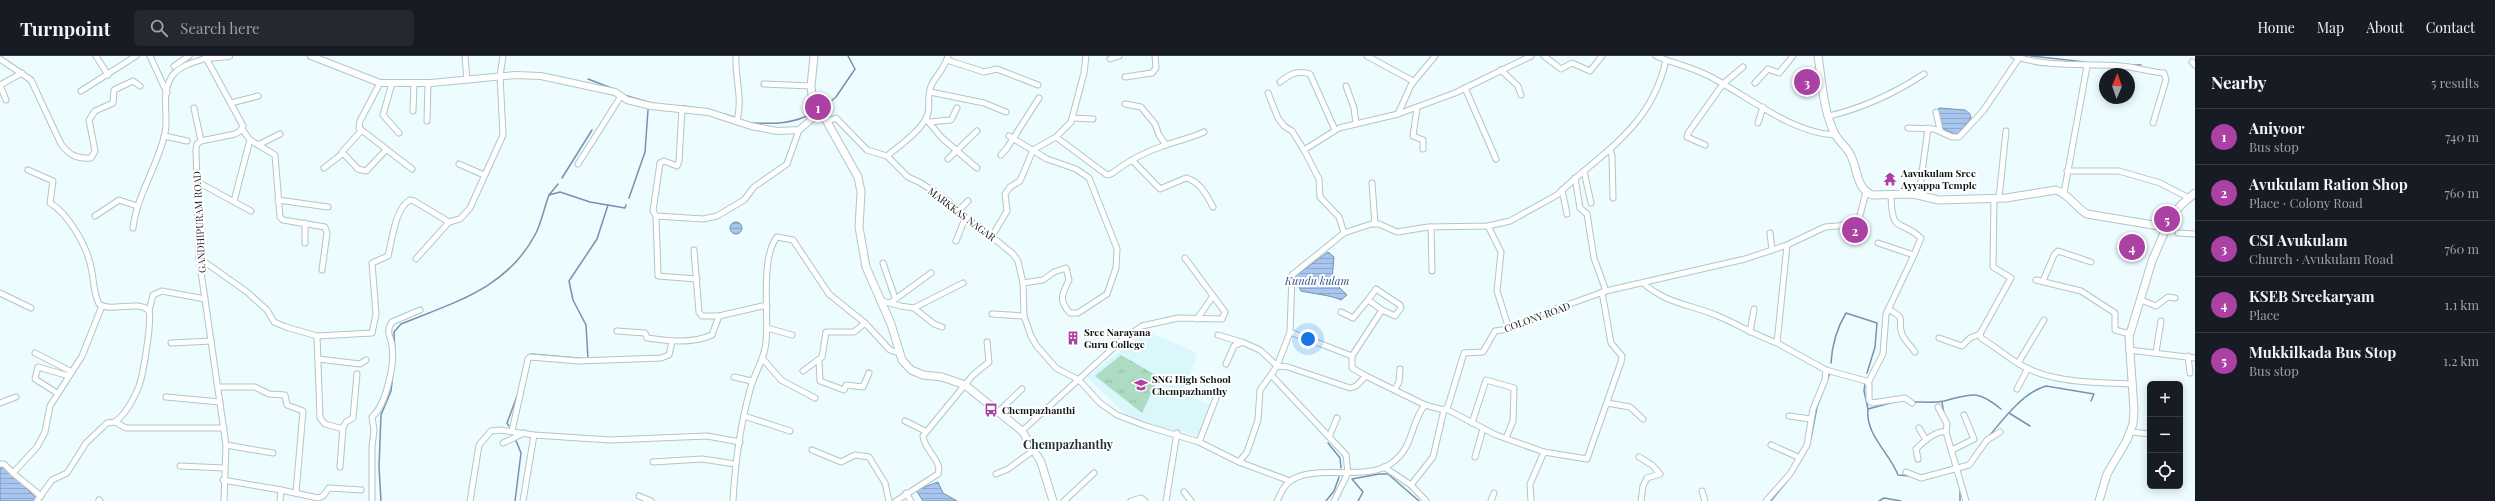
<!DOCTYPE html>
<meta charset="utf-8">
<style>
:root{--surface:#171b24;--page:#242831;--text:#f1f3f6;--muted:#9ea1a6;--line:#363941;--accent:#aa41a3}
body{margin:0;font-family:"Playfair Display",serif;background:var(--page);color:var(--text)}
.controls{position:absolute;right:12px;bottom:12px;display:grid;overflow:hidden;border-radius:6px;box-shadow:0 2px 10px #0003}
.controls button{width:36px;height:36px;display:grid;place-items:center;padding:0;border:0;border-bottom:1px solid var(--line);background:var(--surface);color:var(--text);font:20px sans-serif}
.compass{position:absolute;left:2099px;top:12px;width:36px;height:36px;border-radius:50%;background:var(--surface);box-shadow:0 2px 10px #0003;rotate:2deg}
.you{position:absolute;left:1308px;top:283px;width:14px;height:14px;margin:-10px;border:3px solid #fff;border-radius:50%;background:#1a73e8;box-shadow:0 0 0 6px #1a73e833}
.badge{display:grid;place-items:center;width:26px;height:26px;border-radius:50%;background:var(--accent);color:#fff;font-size:13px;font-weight:700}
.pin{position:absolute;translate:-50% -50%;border:2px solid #fff;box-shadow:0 1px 4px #0006}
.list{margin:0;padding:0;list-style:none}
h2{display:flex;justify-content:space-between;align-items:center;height:52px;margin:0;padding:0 16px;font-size:17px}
h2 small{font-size:13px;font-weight:400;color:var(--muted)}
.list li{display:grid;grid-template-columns:26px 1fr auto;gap:12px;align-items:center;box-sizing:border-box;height:56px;padding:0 16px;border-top:1px solid var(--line)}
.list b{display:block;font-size:15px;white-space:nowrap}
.list p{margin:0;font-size:13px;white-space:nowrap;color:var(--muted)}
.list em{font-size:13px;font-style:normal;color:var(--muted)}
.icon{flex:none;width:22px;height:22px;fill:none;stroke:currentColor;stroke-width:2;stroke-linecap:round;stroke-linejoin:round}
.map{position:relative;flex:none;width:2195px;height:445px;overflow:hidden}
header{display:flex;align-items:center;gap:24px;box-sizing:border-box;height:56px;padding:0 20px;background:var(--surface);border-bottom:1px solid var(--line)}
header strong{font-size:19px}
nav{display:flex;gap:22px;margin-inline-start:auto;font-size:14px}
.search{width:280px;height:36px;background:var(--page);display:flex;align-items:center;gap:10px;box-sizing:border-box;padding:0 14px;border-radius:6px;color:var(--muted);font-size:15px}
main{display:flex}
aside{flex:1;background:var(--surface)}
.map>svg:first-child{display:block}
.built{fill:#daf7fc}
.park{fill:url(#park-tufts)}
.water{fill:url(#water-rules);stroke:#7a90af}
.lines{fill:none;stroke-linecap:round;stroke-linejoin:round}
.stream{stroke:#7a90af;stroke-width:1.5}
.minor-casing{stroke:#b2c5c8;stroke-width:7}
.tertiary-casing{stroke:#b2c5c8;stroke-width:8}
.secondary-casing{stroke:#b2c5c8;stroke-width:9}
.minor{stroke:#fff;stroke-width:5}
.tertiary{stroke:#fff;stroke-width:6}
.secondary{stroke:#fff;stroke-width:7}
.labels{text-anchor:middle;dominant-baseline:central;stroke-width:4;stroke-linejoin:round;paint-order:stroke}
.poi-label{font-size:10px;font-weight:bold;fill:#0e1516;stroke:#fff;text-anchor:start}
.street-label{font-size:10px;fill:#0e1516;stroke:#fff}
.water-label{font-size:11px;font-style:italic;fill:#30548b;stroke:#fff}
.quarter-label{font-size:12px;font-weight:bold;fill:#223134;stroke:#fff}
</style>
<header>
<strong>Turnpoint</strong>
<div class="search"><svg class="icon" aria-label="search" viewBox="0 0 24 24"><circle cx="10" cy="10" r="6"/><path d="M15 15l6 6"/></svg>Search here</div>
<nav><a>Home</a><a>Map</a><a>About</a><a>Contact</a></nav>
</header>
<main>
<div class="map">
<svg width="2195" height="445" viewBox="0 0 2195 445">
<defs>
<pattern id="park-tufts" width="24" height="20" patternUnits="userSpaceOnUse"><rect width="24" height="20" fill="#addbc3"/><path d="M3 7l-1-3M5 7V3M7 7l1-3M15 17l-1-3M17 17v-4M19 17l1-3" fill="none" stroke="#94bba7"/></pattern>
<pattern id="water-rules" width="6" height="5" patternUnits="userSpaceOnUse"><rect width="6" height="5" fill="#a8c5f0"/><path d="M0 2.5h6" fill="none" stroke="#8fa8cd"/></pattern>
</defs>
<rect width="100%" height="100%" fill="#ecfcff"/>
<!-- built -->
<path class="built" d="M1146,275L1197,297L1184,337L1211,350L1200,382L1184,375L1151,371L1131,363L1087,321Z"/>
<!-- park -->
<path class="park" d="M1121,299L1159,321L1142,357L1095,320Z"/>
<!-- water -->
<g class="water">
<path d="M1939,52L1965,54L1970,58L1971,62L1957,79L1938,70L1937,55Z"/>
<circle cx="736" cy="172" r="6"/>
<path d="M1328,196L1334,201L1332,224L1347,239L1341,244C1331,239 1314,238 1301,235L1294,221Z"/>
<path d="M2,408L36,442L34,445H0V409Z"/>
<path d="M938,426L943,437L957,445H923L916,434Z"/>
</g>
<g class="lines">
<!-- stream -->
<g class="stream">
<path d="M2031,0L2085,6"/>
<path d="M2131,9H2141"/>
<path d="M588,23L614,33"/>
<path d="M624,39L655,48"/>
<path d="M682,50L691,51"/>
<path d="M823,52L836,41L855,13L848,0"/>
<path d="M724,58L734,61"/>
<path d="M753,67C775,68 793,68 813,57"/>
<path d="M562,122L592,74"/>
<path d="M558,128L549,139L560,136L590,146L625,152L626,149"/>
<path d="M629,142L645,96L648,54"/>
<path d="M531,298L588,303L586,269L573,244L569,225L597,183L608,149"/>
<path d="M1831,307C1832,288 1837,272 1846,257L1877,267L1875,291L1867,317"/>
<path d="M1865,327L1864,335L1868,353L1894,346"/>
<path d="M1915,346C1924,346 1935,347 1944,345C1972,338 1977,333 2001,353"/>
<path d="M1942,346L1944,358"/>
<path d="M1868,353C1865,379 1890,397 1898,419L1910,420"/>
<path d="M2009,357L2030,370"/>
<path d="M509,370L507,367L517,340"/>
<path d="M1990,379C2004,362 2024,336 2046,330L2094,338L2091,345"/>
<path d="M1811,382L1817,351L1830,317"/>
<path d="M1328,387L1340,402L1341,412"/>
<path d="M1960,431V445"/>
<path d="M381,445L379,411L381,359L391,335L395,300L394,276L401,268C455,246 508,232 536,177C542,165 544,152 549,139"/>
<path d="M515,445L521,397L515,382"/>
<path d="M1326,445L1334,435L1339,421"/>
<path d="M1358,445L1363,436L1352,423L1379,418H1388L1419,445"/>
<path d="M1771,445L1788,424"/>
<path d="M1879,445L1884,442L1901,445"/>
</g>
<!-- minor casing -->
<g class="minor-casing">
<g id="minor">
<path d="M96,0L108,19"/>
<path d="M150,0L167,37"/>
<path d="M205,0L243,70L240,75L235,78L201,85L197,88L196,94L199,202L226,389L224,445"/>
<path d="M465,0L467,24"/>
<path d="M736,0C735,26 743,40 737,65"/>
<path d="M1367,0L1413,25"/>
<path d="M1544,0L1561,13L1572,7L1590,15L1602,0"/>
<path d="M2014,0C2048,12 2086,7 2121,10C2135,11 2149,16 2164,17L2166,24L2153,67"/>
<path d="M0,3L31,24L61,88C69,99 77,103 91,102L95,95L89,64L95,55L113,47L114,34L133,25L140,30"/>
<path d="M1110,3L1119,0"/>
<path d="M947,4L984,16L997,13L1038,29"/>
<path d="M1666,4C1681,9 1695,13 1709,20C1748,40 1791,77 1835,79"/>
<path d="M2192,6L2195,9"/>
<path d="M174,10L189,0"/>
<path d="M1501,14L1518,30L1521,39"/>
<path d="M1125,21L1152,17L1156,12L1155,0"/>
<path d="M1280,26C1290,18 1297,14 1310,18L1335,74"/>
<path d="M380,27L360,65L359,72L412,113"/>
<path d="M392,27L383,59L399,77"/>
<path d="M1755,27L1768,13L1779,17L1793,0"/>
<path d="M764,28L811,30"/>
<path d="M1346,30L1354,52L1356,68"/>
<path d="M1465,32L1496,103"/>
<path d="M81,35L136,0"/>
<path d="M930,36L984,47L1006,56"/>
<path d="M1268,37L1278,62L1284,70L1292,75L1304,94"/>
<path d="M6,44L0,29L22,17"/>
<path d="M231,47L258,40"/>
<path d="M1125,48L1141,51L1155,68L1159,79L1166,89"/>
<path d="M194,52L201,85"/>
<path d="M1417,52L1413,80L1423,84V93"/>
<path d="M682,53L679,105L677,110L664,105L660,107L653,155L656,160L703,163L717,160L744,144L754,131L787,108L799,74"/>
<path d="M413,55L414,27"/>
<path d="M1936,56L1940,74"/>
<path d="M1398,58L1455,37L1531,0"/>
<path d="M1829,60C1863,52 1895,37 1924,18"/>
<path d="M1073,62L1093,63"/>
<path d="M926,63L942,82L977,112"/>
<path d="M427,65L428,27"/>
<path d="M828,65L836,62L867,94L887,100"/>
<path d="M929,66L951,64L957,52"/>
<path d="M1758,67L1763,51"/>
<path d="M1908,72L1934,73L1952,81H1959L1983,55L2019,2"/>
<path d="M242,73L250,84L275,99L280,161L283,164L325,171L327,177L322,214"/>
<path d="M361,75L342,96L358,113L366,115L386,94"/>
<path d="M164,80L187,85"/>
<path d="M1009,80L1047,103L1076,113L1089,122L1114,185L1117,193L1116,212L1107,238L1078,257H1070C1058,244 1062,238 1069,224L1066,212L1054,216L1043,224L1023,227"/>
<path d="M1056,81L1107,119L1111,118C1127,106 1144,96 1163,90C1177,85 1191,82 1204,76"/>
<path d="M258,89L280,78"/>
<path d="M1705,89L1687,81L1688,77L1723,28L1743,11"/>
<path d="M1610,93L1612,100L1613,142"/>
<path d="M1001,99L1007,92L1039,42"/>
<path d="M887,100L908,121L921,127L948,145L1013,198L1018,205L1023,227L1024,260L1031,280L1036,289L1056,312L1079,324L1100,347L1117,359L1146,370L1199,386L1239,406L1247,396L1258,364L1260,334L1271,319"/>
<path d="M887,100C899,90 925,72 928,57C930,48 927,40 931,30C936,19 944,14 948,0"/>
<path d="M948,103L977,75"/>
<path d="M1132,104L1160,133L1186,122C1199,125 1207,139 1213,151"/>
<path d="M459,108L484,119"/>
<path d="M578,108L621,40"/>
<path d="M324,112L342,98"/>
<path d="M28,114L53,125L50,147C69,158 87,191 91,211C94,224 93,236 99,248C112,257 138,243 149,255C152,266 143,319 139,330C134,342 126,358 115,366"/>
<path d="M1584,115L1591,147"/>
<path d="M2067,115H2119L2160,127L2189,142"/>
<path d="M1575,122L1580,152L1587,158L1594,202L1606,235"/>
<path d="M196,125L251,155"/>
<path d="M1372,127L1375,168"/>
<path d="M1562,134L1567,158"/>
<path d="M2064,137L2087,10"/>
<path d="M1891,139C1892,179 1899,162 1921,182L1914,199"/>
<path d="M1919,139L1928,72"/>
<path d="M1999,142L2006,75"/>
<path d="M278,144L328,151"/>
<path d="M234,145L250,84"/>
<path d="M959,154L968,145"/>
<path d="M95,160L119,144L137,150"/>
<path d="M656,160L658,220L697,223"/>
<path d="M305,167V187"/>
<path d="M1488,170L1501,196L1497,235L1509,273"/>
<path d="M1431,171L1432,215"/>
<path d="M133,172C137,138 158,110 165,77C169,58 160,39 172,20C180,9 195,6 207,2"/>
<path d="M1344,177L1339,161L1320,141L1319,123L1304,94L1339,72L1398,58L1411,29L1435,0"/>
<path d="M1770,177L1772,194"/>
<path d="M2178,177L2195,178"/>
<path d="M991,182L1007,155L1005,138L1010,131L1020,125L1033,94L1056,81L1071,66L1084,17L1086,0"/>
<path d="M956,185L966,160"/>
<path d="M694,194L699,256L702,260H719"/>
<path d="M199,202L247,236L267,254L274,266L286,271L317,280L372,277L376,258L372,207L388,200C392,185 395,152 410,144L414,145L449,166L460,163L470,152L503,79L500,20L503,0"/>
<path d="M416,203L449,166"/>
<path d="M883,207L895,242"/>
<path d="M2036,224L2081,235L2115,257V274L2130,278"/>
<path d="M2043,225L2054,199L2058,195L2091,206"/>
<path d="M1643,227C1665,247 1692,249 1718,260C1739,269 1757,280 1777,287L1787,189"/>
<path d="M0,237L31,252"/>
<path d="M879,244L900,250L914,252L963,227"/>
<path d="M2141,244L2156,250L2168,241L2175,242"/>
<path d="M890,247L931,217"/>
<path d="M914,252L934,268L942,271"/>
<path d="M1888,253C1909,264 1896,263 1902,278C1904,284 1911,290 1915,296"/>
<path d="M149,255L153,239L162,235L205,243"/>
<path d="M1341,256L1353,262L1368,244"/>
<path d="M992,258L1024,260"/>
<path d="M1197,263L1213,240"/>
<path d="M767,272L792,279"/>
<path d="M617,275L645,277L647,282C668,285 692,288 712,279L719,260L767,249"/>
<path d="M1290,276L1352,300"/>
<path d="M1750,276L1754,253"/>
<path d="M1980,278L2011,222L1993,211L1994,142"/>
<path d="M1218,279L1241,286"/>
<path d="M317,280L320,362L325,368L343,373"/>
<path d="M1939,282L1962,290L1970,282L1980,278L1981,282C1994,290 2006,300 2019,308C2053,328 2095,326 2133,328"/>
<path d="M171,287L211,285"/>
<path d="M1777,287L1826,314L1866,325L1869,328V344L1872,347L1905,342L1912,347"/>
<path d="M2129,294L2195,302"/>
<path d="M2156,296L2161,265"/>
<path d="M35,297L72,316"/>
<path d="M2188,300L2190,317"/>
<path d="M318,303L360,308L366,304"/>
<path d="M763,303L781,324L815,342"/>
<path d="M819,304L820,325L844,334L846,329L863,331L869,317"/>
<path d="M2018,307L2044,264"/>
<path d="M1226,308L1234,290L1242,286L1260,294L1277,310L1288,311L1350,332L1356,330L1366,320L1352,312V300L1382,254L1395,260L1401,252L1400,249L1376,233L1368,244L1382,254"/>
<path d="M803,315L822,301L826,276H854L865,267"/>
<path d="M1366,320L1425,349"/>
<path d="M734,321L752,325"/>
<path d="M1868,327L1883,298L1886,258L1914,199L1878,187"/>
<path d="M218,331H255L269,338L285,339L287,349L303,355L296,437"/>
<path d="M1395,333L1399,326L1400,313"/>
<path d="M2017,333L2028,312"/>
<path d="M57,337L35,323L38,311L69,320"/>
<path d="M166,341L220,346"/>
<path d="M0,347L16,341"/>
<path d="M1607,347L1630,351L1643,363"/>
<path d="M1938,351L1947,368L1946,376"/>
<path d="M1446,353L1496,379L1544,396L1587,403L1621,306L1622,300L1611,287L1602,236"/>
<path d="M999,355L1022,333"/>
<path d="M744,360L790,375"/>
<path d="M1789,360L1811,363"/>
<path d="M905,365L925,375"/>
<path d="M1472,367L1486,324L1514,332L1513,365L1506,382"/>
<path d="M1919,372L1926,384"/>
<path d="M512,375L528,303L530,301L579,305L661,302L669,299L672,286"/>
<path d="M1022,375L1122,284L1142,270L1178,262L1222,263L1225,256L1185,202"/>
<path d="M2131,376L2150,378"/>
<path d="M1329,381L1337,362"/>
<path d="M1199,386L1216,342"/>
<path d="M503,387L524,377"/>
<path d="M226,389L273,397"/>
<path d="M1771,389L1798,401"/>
<path d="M812,394L841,406L855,399L869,401L885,427L889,445"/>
<path d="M1952,394L1974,383L1964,359"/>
<path d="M1475,401L1483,373"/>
<path d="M1639,401L1652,409L1660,418L1647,422L1643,430L1641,445"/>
<path d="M1918,403L1916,393C1923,386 1936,374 1946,376L1966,445"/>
<path d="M653,406L702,403L735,408"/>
<path d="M1239,406L1290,425"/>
<path d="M0,408H4L13,417L37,391L45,376L50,350L82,300L102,250"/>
<path d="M180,410L224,412"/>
<path d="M340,411L343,371L346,366L353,362L357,318"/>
<path d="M1384,411L1411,429L1426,445"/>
<path d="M1906,416L1921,422L1969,409L1987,384L2000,376"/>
<path d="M13,417L41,440"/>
<path d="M996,418L1008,413L1034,394"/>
<path d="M223,424L281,434L280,445"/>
<path d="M1411,429L1433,401L1444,354"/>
<path d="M281,434L318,442L323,440L329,432L361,434"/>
<path d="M1702,435L1705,445"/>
<path d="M1184,436L1191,445"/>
<path d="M906,437L911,445"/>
<path d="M639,440L651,445"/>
<path d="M99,444L100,445"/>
<path d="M37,445L52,424L67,417L86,387L107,367L115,366L126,372H224"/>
<path d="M372,445V391L374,374L372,361C386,349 395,308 392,290C391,280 385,276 392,266L420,254"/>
<path d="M470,445L479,389L491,375L500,374L534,379L610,384L707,380L740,386"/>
<path d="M523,445L534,379"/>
<path d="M733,445C735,408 740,370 750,334C754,317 765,303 766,286C769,259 760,202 777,181L793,184L829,238L865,267L890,294L899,297"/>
<path d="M896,445L938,418C943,405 924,394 923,380L973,319L989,306L987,286"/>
<path d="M1064,445L1094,417"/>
<path d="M1131,445L1141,442L1145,445"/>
<path d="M1166,445L1177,377"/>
<path d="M1277,445C1280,439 1283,431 1288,427C1310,406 1365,427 1392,407C1415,390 1410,366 1425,349L1444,354L1448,350L1464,297L1483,296L1495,275L1509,273L1542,258L1606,235L1745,203L1787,189L1825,171L1838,170L1859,163L1866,136"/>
<path d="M1334,445L1348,417L1346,399L1271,319L1277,310L1290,276L1292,219L1344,177L1371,168H1379L1397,176L1428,171L1488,170L1510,165L1557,139C1603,95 1651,72 1666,4L1656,0"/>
<path d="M1491,445L1494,437"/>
<path d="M1531,445L1530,428L1544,396"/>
<path d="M1766,445L1790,418L1807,389L1813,353L1825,324L1826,314"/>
</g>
</g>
<!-- tertiary casing -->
<g class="tertiary-casing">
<g id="tertiary">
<path d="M311,0L380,27H431L515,19L541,20L615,36L627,44L651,50L708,56L751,70L777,75L799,74L821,55"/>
<path d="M207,2L229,0"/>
</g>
</g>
<!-- secondary casing -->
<g class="secondary-casing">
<g id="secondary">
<path d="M814,0L811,30L812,39L858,121L861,136L859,171L866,211L891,268L902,304L911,314L923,319L942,321L965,329L1022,375L1041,406L1053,445"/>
<path d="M1818,0C1822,25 1823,55 1835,78C1839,86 1848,92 1851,100C1858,114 1856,132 1872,139L1913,138L1939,144L2006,142L2056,134C2069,138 2076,152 2087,158L2165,171"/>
<path d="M2099,445L2107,418L2127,384L2133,368L2134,354L2129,281L2152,205L2170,163L2181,149L2195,137"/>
</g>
</g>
<!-- minor -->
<use href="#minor" class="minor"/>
<!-- tertiary -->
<use href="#tertiary" class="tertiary"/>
<!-- secondary -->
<use href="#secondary" class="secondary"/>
</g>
<!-- icons -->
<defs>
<g id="temple-bare" transform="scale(1.08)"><path d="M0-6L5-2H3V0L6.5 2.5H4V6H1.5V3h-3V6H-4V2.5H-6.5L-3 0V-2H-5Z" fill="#aa41a3" stroke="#fff" stroke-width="2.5" paint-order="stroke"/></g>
<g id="building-bare" transform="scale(1.08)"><path d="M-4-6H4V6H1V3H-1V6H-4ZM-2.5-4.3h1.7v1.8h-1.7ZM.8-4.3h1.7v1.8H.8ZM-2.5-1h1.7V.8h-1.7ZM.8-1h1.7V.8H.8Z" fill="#aa41a3" stroke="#fff" stroke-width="2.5" paint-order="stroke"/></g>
<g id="school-bare" transform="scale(1.08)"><path d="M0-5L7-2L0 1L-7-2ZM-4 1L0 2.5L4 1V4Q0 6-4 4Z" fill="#aa41a3" stroke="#fff" stroke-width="2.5" paint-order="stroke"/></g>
<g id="bus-bare" transform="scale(1.08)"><path d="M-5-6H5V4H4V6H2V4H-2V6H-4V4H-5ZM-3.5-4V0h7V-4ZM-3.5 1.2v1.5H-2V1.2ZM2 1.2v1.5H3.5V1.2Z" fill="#aa41a3" stroke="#fff" stroke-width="2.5" paint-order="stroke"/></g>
</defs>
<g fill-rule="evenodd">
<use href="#temple-bare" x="1890" y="123"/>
<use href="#building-bare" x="1073" y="282"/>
<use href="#school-bare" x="1141" y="329"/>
<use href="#bus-bare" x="991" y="354"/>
</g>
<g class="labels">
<!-- poi labels -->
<g class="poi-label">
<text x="1901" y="117">Aavukulam Sree<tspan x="1901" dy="12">Ayyappa Temple</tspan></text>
<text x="1084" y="276">Sree Narayana<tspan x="1084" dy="12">Guru College</tspan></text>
<text x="1152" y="323">SNG High School<tspan x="1152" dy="12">Chempazhanthy</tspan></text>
<text x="1002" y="354">Chempazhanthi</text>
</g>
<!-- street labels -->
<g class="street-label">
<text transform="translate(962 158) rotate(37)">MARKKAS NAGAR</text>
<text transform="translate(199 166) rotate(-93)">GANDHIPURAM ROAD</text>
<text transform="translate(1537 261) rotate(-20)">COLONY ROAD</text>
</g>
<!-- water labels -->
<g class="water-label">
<text x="1317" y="224">Kundu kulam</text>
</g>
<!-- quarter labels -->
<g class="quarter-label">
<text x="1068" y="388">Chempazhanthy</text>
</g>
</g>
</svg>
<div class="controls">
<button>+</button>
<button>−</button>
<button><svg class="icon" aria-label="locate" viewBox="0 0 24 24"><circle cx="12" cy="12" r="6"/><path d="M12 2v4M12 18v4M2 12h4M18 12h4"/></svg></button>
</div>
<svg class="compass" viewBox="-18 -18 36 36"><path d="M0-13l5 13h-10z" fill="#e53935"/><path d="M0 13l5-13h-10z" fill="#9ea1a6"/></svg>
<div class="you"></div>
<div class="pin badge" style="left:818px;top:51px">1</div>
<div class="pin badge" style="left:1855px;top:174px">2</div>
<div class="pin badge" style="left:1807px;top:26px">3</div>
<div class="pin badge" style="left:2132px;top:191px">4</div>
<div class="pin badge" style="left:2167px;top:163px">5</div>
</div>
<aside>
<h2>Nearby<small>5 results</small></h2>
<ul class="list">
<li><span class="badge">1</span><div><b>Aniyoor</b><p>Bus stop</p></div><em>740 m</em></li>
<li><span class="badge">2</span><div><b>Avukulam Ration Shop</b><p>Place · Colony Road</p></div><em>760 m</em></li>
<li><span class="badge">3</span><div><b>CSI Avukulam</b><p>Church · Avukulam Road</p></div><em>760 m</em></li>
<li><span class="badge">4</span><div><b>KSEB Sreekaryam</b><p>Place</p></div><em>1.1 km</em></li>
<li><span class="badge">5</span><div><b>Mukkilkada Bus Stop</b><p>Bus stop</p></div><em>1.2 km</em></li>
</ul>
</aside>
</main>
